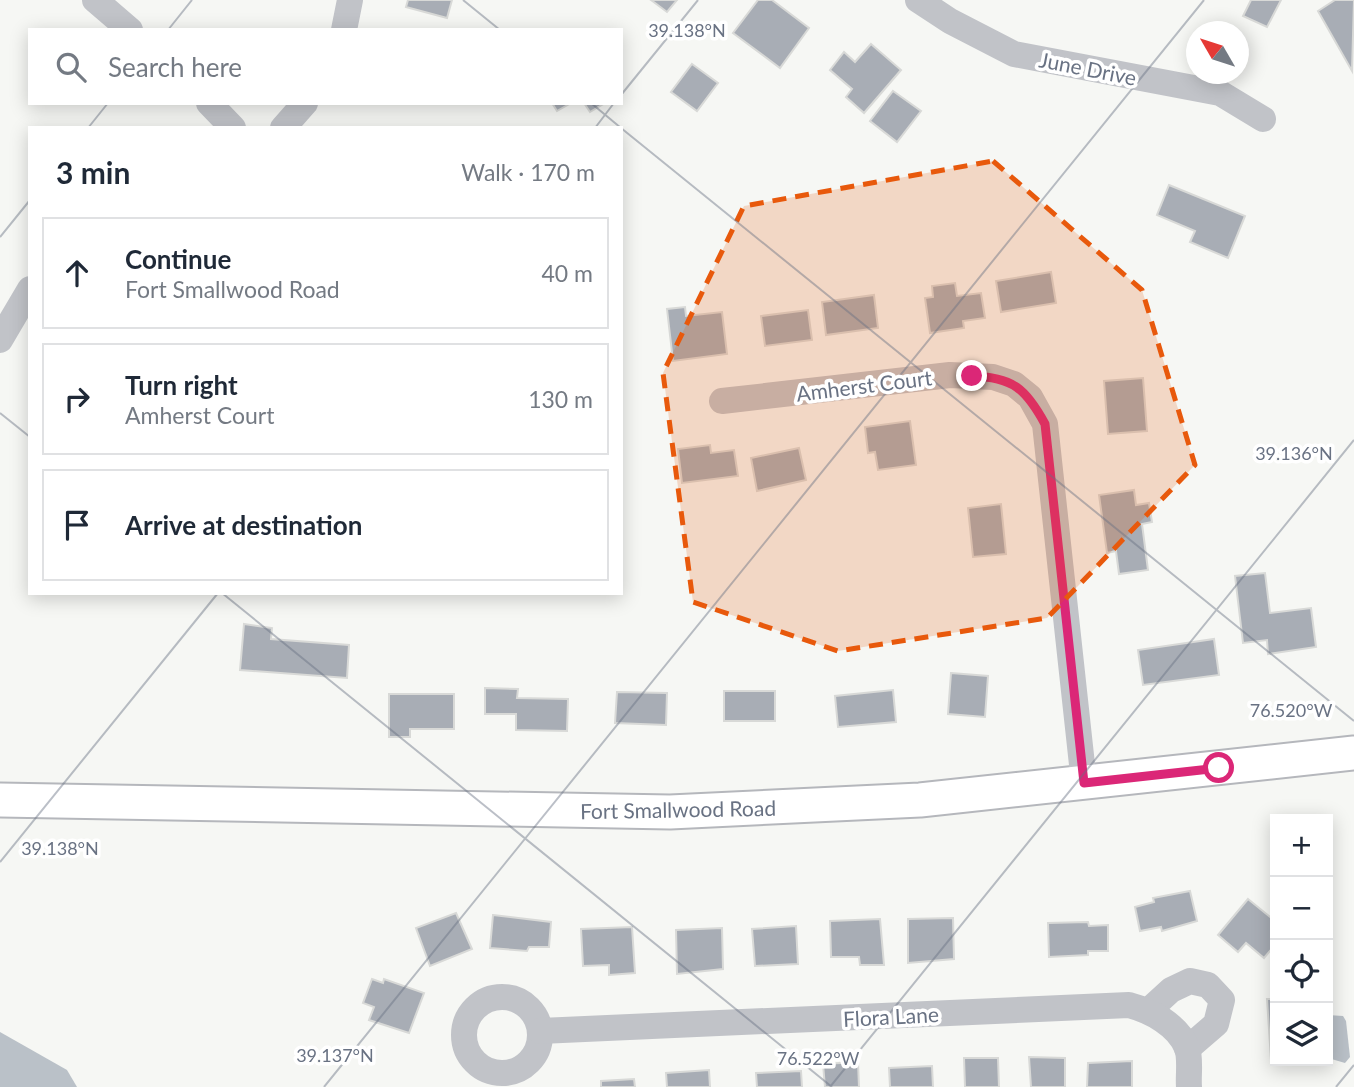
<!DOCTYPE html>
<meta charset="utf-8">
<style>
:root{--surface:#fff;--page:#f2f2f3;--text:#1f2937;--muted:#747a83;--line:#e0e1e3}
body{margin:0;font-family:Lato,sans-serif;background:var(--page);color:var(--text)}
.controls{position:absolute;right:21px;bottom:21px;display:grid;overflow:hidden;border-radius:0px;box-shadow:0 4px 18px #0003}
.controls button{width:63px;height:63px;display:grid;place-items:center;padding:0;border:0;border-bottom:2px solid var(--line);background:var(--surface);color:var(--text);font:35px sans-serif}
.compass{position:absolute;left:1186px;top:21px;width:63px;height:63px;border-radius:50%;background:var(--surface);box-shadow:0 4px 18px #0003;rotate:309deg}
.stop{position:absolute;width:21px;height:21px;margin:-16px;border:5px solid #db2777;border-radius:50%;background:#fff}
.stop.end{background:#db2777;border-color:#fff;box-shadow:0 2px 7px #0008}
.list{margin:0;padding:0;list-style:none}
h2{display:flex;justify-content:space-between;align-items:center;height:91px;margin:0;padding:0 28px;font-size:30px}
h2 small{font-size:23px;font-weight:400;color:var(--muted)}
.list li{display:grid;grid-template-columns:46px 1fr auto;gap:21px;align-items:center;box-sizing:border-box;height:112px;margin:0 14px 14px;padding:0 14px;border:2px solid var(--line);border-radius:0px}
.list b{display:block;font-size:26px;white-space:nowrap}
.list p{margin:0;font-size:23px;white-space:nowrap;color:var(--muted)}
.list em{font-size:23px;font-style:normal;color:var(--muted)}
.icon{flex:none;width:38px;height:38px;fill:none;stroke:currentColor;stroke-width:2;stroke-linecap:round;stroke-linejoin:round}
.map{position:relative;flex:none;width:1354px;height:1087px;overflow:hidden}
.search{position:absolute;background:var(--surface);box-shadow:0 4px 18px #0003;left:28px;top:28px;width:595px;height:77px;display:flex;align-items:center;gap:18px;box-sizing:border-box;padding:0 24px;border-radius:0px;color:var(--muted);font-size:26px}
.panel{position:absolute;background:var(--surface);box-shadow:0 4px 18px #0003;left:28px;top:126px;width:595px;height:469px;border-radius:0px}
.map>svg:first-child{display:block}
.water{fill:#bac1c8}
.building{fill:#a8adb5;stroke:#d8d9d7;stroke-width:2}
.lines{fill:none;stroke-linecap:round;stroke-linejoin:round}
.major-casing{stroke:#b5b7bc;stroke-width:37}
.minor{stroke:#c1c3c8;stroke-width:26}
.major{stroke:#fff;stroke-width:33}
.route{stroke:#db2777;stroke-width:9}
.marked{fill:#e8590c;fill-opacity:0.2;stroke:#e8590c;stroke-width:5;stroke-dasharray:14 9;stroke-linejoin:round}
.ticks{fill:none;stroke:#697283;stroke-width:2;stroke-opacity:0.45}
.labels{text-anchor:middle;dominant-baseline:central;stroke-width:7;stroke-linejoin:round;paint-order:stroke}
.street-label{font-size:21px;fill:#697283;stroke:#fff}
.ticks-label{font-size:18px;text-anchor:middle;fill:#697283;stroke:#fff;stroke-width:7;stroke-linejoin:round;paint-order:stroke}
</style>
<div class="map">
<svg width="1354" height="1087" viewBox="0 0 1354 1087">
<rect width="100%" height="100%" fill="#f6f7f4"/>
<!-- water -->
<g class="water">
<path d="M1328,1015L1343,1016L1346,1021L1350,1057L1345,1063L1328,1058Z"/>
<path d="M0,1032L67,1070L77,1087H0Z"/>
</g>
<!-- building -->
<g class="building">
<path d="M408,0H452L447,18L406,7Z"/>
<path d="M651,0H677L667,12Z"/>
<path d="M758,0H772L809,28L780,68L733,33Z"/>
<path d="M1251,0H1281L1267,27L1243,16Z"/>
<path d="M1335,0H1354L1352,71L1318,11Z"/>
<path d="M871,44L901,70L864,113L846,97L852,89L830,70L844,52L855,62Z"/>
<path d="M692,64L718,83L697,111L671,92Z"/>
<path d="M893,91L921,111L897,142L870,121Z"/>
<path d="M552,103H571L557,111Z"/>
<path d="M584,103H605L590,112Z"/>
<path d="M1169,185L1245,216L1228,258L1190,242L1195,231L1157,215Z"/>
<path d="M1051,272L1056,303L1001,312L996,281Z"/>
<path d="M955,283L957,296L981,293L985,318L963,321L964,328L930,333L925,298L933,297L932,286Z"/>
<path d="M874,295L878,328L826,335L822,302Z"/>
<path d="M685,307L686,316L722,312L727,354L673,361L667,309Z"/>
<path d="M808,310L812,340L765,346L761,316Z"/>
<path d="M1143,378L1147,431L1108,434L1104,381Z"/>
<path d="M910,421L916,465L878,470L875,452L868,453L865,427Z"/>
<path d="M710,445L711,453L734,450L738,476L682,483L678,449Z"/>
<path d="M799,448L806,480L757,491L751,458Z"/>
<path d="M1134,490L1136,505L1149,503L1152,522L1142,524L1148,570L1119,574L1116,551L1107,553L1099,495Z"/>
<path d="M1001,504L1006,554L973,557L968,508Z"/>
<path d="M1265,573L1270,613L1311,608L1316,647L1268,654L1267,640L1243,643L1235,576Z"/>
<path d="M244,624L272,628L271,639L349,645L347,678L240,670Z"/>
<path d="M1214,639L1219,675L1143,685L1138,650Z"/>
<path d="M951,673L988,676L985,717L948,714Z"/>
<path d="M485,688L518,689L517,698L568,699L567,731L516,730V714H485Z"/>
<path d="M893,690L896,722L838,727L835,696Z"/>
<rect x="724" y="691" width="51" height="30"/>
<path d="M617,692L667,693L666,725L615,723Z"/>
<path d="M389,694H454V729H410V737H389Z"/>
<path d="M1190,891L1197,921L1162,931L1161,927L1140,931L1135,907L1154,902L1153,898Z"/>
<path d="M1248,899L1275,921V945L1264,958L1246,943L1238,952L1218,935Z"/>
<path d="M456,913L472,949L430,966L416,928Z"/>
<path d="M493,915L551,922L549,947H529L527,951L490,948Z"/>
<path d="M953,918L954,959L908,963V919Z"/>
<path d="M880,919L884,965H860L859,957H831L830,921Z"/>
<path d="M1088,922L1089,926L1108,925V951H1088V955L1049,957L1048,923Z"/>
<path d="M796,926L798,964L755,966L752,929Z"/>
<path d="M632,927L635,973L609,975V965L583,966L581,929Z"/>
<path d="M722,928L723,969L677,974L676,930Z"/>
<path d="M372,979L383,983L384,979L424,993L409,1033L369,1020L374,1007L363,1003Z"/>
<path d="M1267,999H1275V1060H1271Z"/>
<path d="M1029,1057L1065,1058V1087H1031Z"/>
<path d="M964,1058H998L999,1087H965Z"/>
<path d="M1132,1061V1087H1087L1088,1063Z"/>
<path d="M858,1062L859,1087H825L823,1064Z"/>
<path d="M932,1066L933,1087H890L889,1068Z"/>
<path d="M709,1070L710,1087H667L666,1073Z"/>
<path d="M801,1071L802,1087H757L756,1073Z"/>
<path d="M634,1079L635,1087H601V1081Z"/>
</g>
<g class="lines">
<!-- major casing -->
<g class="major-casing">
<path id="major" d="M0,800L670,812L920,800L1354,753"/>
</g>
<!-- minor -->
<g class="minor">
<path d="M95,0L130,30"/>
<path d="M918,0L950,21L1014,54L1220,93L1263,119"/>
<path d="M344,30L350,0"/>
<path d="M209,103L233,128"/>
<path d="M283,128L305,103"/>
<path d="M0,340L30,289"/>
<path d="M722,401L950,375L993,377L1014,384L1030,397L1045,424L1084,783"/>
<circle cx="502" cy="1035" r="38"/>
<path d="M1148,1011L1171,990L1190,981L1208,985L1222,1000L1216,1024L1187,1049"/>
<path d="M540,1031L1129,1005C1151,1011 1178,1025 1187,1048C1191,1058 1188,1076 1189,1087"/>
</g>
<!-- major -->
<use href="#major" class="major"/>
</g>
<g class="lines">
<!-- route -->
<path class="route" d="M972,376C1013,377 1026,389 1045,424L1084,783L1219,768"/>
</g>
<!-- marked area -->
<path class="marked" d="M993,161L1142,290L1195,465L1047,618L838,651L693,602L663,373L744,206Z"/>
<!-- ticks -->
<path class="ticks" d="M463,0L500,30M168,30L192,0M621,95L698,0M591,103L621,128M88,128L108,103M595,128L614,103M621,128L1354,721M0,237L30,200M0,413L30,437M222,593L832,1087M0,862L218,593M324,1087L1204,0M830,1087L1354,440M1336,1087L1354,1065"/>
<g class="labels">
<!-- street labels -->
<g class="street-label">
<text transform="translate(1088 68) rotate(11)">June Drive</text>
<text transform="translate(864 385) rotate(-7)">Amherst Court</text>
<text transform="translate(678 809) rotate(-1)">Fort Smallwood Road</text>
<text transform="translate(891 1016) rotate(-3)">Flora Lane</text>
</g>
</g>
<g class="ticks-label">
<text x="687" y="37">39.138°N</text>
<text x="1294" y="460">39.136°N</text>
<text x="1291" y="717">76.520°W</text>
<text x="60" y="855">39.138°N</text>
<text x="335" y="1062">39.137°N</text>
<text x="818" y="1065">76.522°W</text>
</g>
</svg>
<div class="controls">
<button>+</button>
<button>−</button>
<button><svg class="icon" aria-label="locate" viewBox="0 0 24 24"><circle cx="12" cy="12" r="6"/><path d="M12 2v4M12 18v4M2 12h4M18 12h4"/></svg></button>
<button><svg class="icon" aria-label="layers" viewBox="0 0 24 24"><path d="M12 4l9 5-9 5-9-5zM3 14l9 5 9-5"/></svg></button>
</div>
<svg class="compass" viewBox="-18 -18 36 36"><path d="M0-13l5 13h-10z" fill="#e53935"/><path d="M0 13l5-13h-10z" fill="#747a83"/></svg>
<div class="stop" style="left:1219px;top:768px"></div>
<div class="stop end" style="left:972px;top:376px"></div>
<div class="search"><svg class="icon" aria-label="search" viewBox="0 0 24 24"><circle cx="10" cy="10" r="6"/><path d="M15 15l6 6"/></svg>Search here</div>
<section class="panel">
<h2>3 min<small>Walk · 170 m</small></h2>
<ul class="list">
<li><svg class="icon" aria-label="ahead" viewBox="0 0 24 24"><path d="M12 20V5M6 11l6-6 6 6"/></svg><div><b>Continue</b><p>Fort Smallwood Road</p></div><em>40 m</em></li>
<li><svg class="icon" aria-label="right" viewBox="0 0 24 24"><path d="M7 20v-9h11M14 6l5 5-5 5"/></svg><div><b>Turn right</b><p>Amherst Court</p></div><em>130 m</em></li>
<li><svg class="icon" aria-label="arrive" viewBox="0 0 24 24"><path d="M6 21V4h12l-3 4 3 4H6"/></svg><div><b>Arrive at destination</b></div></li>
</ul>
</section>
</div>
